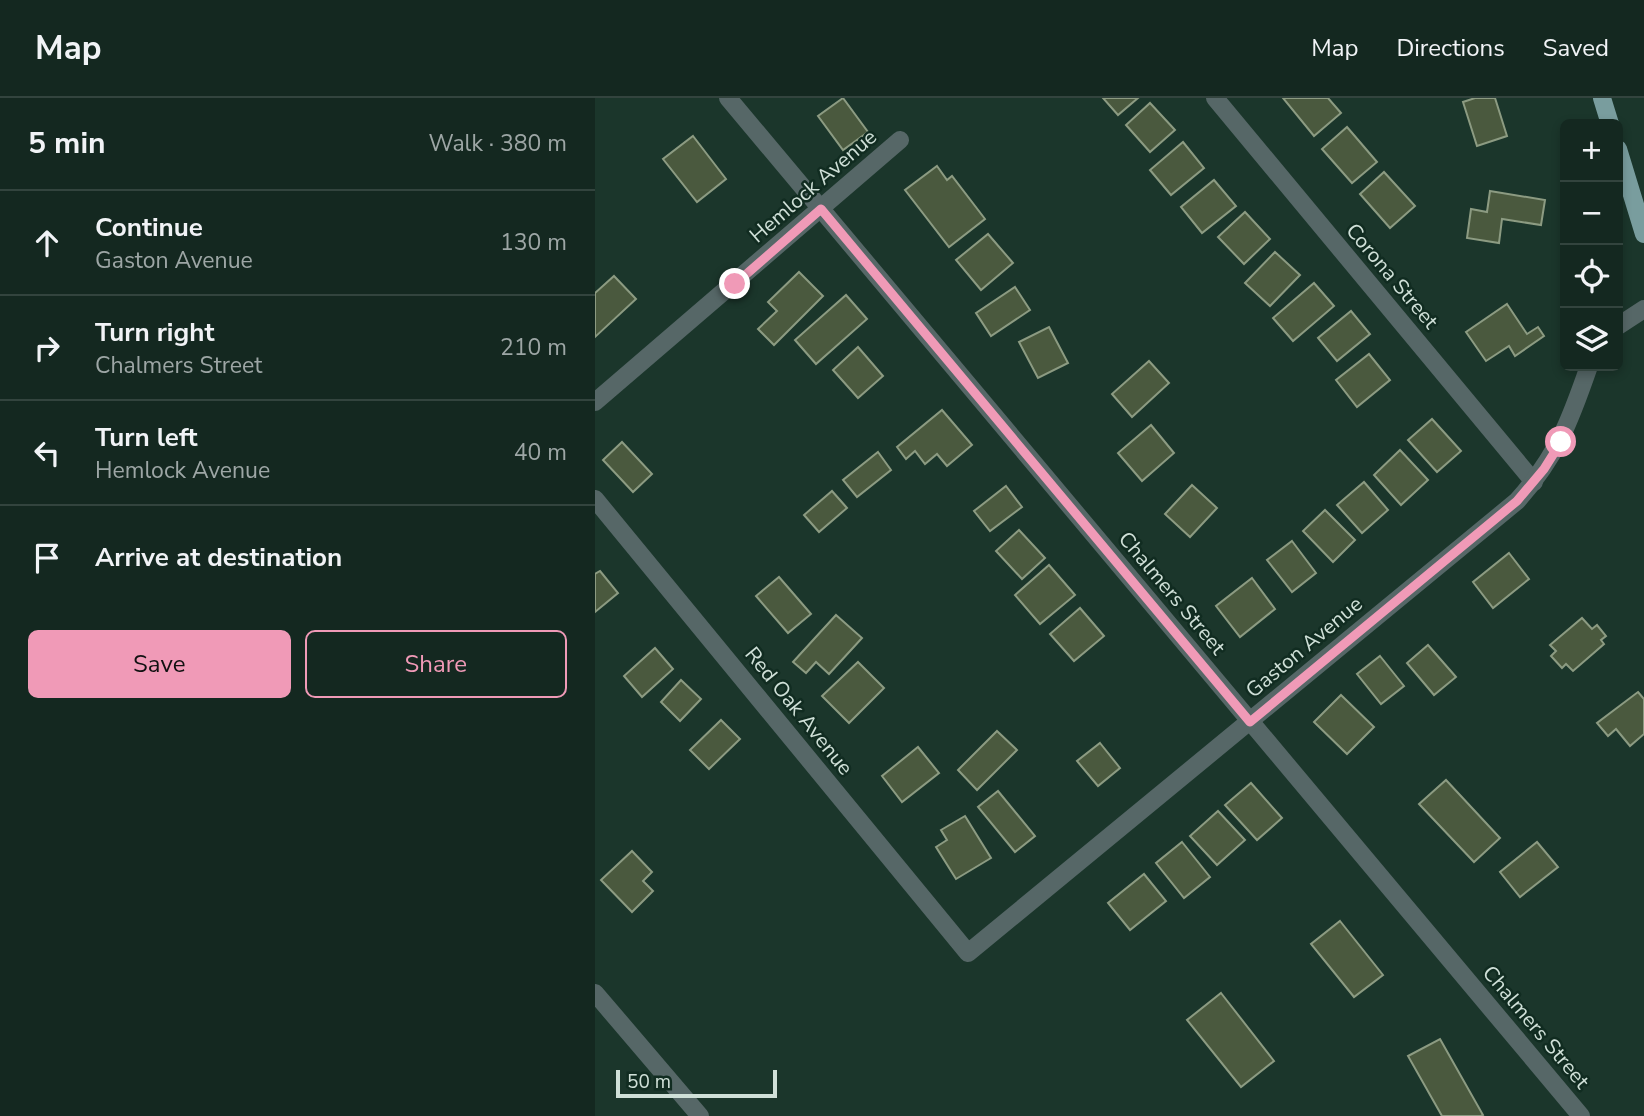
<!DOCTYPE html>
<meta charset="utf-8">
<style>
:root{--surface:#142820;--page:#21342d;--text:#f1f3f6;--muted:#9da6a5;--line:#33443e;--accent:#f09ab7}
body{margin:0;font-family:"Nunito Sans",sans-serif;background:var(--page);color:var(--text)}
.controls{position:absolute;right:21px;top:21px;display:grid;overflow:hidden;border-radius:10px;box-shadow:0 4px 10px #0003}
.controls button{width:63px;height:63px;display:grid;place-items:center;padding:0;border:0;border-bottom:2px solid var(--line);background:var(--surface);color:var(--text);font:35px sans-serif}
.scale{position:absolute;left:21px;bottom:18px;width:161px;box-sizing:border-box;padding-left:7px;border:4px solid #d0e0d8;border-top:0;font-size:19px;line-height:24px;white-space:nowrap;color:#d0e0d8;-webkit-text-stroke:5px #112c21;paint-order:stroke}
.stop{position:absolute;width:21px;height:21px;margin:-16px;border:5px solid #f09ab7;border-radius:50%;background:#fff}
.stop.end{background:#f09ab7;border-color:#fff;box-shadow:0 2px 7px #0008}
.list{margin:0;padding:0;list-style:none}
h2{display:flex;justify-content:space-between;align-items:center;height:91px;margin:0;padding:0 28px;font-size:30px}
h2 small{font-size:23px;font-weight:400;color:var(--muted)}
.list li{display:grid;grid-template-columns:46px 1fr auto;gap:21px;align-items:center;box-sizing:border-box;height:105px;padding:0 28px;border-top:2px solid var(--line)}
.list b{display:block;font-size:26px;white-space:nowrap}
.list p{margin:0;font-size:23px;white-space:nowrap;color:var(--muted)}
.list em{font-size:23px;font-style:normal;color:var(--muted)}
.actions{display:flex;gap:14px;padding:21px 28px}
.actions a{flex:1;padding:16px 0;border:2px solid var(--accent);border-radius:10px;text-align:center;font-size:24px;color:var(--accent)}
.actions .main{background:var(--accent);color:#111}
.icon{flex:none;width:38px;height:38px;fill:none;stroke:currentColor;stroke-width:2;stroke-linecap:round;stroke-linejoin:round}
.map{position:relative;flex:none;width:1049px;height:1018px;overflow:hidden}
header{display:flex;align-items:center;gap:42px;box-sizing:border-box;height:98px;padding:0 35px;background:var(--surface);border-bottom:2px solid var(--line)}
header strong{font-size:33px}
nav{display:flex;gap:38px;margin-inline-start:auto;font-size:24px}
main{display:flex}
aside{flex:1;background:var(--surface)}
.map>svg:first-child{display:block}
.building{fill:#4a593e;stroke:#8c9b82;stroke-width:2}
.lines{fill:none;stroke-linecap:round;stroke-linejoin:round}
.minor{stroke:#566767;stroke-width:18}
.major{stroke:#799d9e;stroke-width:18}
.route{stroke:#f09ab7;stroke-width:9}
.labels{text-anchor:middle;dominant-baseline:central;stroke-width:5;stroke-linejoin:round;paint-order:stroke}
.street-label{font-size:21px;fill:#d0e0d8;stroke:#112c21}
</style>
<header>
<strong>Map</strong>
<nav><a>Map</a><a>Directions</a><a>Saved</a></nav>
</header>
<main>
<aside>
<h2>5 min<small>Walk · 380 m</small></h2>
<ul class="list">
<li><svg class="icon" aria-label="ahead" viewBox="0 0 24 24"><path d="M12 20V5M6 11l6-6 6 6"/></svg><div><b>Continue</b><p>Gaston Avenue</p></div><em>130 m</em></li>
<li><svg class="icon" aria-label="right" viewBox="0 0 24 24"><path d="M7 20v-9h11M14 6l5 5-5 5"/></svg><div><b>Turn right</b><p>Chalmers Street</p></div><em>210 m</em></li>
<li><svg class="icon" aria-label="left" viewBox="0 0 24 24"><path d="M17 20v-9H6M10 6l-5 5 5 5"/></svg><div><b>Turn left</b><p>Hemlock Avenue</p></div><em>40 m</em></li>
<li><svg class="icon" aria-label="arrive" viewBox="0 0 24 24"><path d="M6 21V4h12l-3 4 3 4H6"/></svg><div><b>Arrive at destination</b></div></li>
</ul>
<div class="actions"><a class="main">Save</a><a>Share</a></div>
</aside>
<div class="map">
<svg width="1049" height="1018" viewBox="0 0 1049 1018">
<rect width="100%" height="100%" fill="#1b362b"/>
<!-- building -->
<g class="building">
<path d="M248,0L273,34L248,52L223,18Z"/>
<path d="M508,0H543L523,17Z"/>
<path d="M688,0H733L746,15L719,38Z"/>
<path d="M880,0H900L912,38L882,48L868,4Z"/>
<path d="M555,5L580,32L555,54L531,27Z"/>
<path d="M752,29L782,64L757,85L727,51Z"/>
<path d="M98,38L131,81L102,104L68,61Z"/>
<path d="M588,44L609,70L576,97L555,72Z"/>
<path d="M342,68L352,82L357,78L390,121L354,149L310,92Z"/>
<path d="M789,74L820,108L795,130L765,96Z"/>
<path d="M619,82L641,108L607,135L586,109Z"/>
<path d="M895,93L950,102L946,127L907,121L904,145L872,140L876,111L892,114Z"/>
<path d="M650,114L675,141L649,166L623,139Z"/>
<path d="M393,136L418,165L386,192L361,162Z"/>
<path d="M680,154L705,177L675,208L650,185Z"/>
<path d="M204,174L228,198L179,247L163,231L182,213L173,204Z"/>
<path d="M19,178L41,201L0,239V195Z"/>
<path d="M719,185L739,208L698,243L678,220Z"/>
<path d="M420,189L435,212L396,238L381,215Z"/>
<path d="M251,197L272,221L221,266L200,242Z"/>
<path d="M912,206L932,236L943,229L949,238L920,258L914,248L891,263L871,234Z"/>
<path d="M756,213L775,236L742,263L723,240Z"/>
<path d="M454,229L473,265L443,280L424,244Z"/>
<path d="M263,249L288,278L263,300L238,272Z"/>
<path d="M774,256L795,282L762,309L741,282Z"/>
<path d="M554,263L574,285L537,319L517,296Z"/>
<path d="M347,312L377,347L352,368L342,356L330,366L320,353L311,361L302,349Z"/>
<path d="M837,321L866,353L842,374L813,342Z"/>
<path d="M556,327L579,355L547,383L523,355Z"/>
<path d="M27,344L57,376L38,394L8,362Z"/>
<path d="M805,352L833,382L806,407L779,377Z"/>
<path d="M283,354L296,372L262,399L248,382Z"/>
<path d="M769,384L793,412L767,435L742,407Z"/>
<path d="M597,387L622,410L595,439L570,416Z"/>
<path d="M411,388L427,409L395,433L379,413Z"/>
<path d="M237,393L252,410L224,434L209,417Z"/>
<path d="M730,412L760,442L738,464L708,433Z"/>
<path d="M424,432L450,460L427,481L401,453Z"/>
<path d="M697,443L721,475L697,494L672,462Z"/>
<path d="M914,455L934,481L898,510L878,484Z"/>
<path d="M454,467L480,497L445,526L420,497Z"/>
<path d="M5,473L23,495L0,514V476Z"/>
<path d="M184,479L216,516L193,535L161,498Z"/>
<path d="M657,480L680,511L645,539L621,508Z"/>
<path d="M485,510L509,538L479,563L455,536Z"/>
<path d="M241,517L267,540L234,576L221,564L211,575L198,564Z"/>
<path d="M987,520L997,531L1002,527L1011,538L1006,542L1009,546L978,573L971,566L967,570L956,558L961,553L955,547Z"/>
<path d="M833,547L861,579L839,597L812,565Z"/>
<path d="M60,550L78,571L47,599L29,578Z"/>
<path d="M785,558L809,588L786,606L762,576Z"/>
<path d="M263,564L289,590L254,625L227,598Z"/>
<path d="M86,582L106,601L85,623L66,604Z"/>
<path d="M1043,594L1049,601V636L1035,648L1021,631L1013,638L1002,625Z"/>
<path d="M746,597L779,629L752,656L719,624Z"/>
<path d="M126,622L145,641L114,671L95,652Z"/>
<path d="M402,633L422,652L382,692L363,672Z"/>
<path d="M505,645L525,670L503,688L482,663Z"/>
<path d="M323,649L344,675L307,704L287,678Z"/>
<path d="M851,682L905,740L879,764L824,706Z"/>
<path d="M656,685L687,720L662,742L630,707Z"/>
<path d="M403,693L440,738L420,754L383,709Z"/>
<path d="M623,713L650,742L622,767L595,738Z"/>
<path d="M370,718L396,760L361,781L341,749L352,742L346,732Z"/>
<path d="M587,744L615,779L589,800L561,765Z"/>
<path d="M942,744L963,769L925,799L905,774Z"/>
<path d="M37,753L57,774L48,783L58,793L37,814L6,782Z"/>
<path d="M549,776L571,803L535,832L513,805Z"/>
<path d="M745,823L788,877L759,899L716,846Z"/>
<path d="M626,895L679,963L646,989L592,922Z"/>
<path d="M845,941L888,1017L886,1018H847L813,958Z"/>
</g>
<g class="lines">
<!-- minor -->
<g class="minor">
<path d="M133,0L986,1018"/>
<path d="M620,0L939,384"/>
<path d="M1023,228L1049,211"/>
<path d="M0,304L305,42"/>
<path d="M0,401L373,855L922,403C962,358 975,323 994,268"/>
<path d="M0,895L105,1018"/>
</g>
<!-- major -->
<g class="major">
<path d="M1007,0L1015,26"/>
<path d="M1023,51L1049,136"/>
</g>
</g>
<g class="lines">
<!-- route -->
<path class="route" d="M140,186L226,111L655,624L922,403L949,371L966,344"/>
</g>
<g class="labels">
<!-- street labels -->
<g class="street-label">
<text transform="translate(218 88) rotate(-41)">Hemlock Avenue</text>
<text transform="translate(797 178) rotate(50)">Corona Street</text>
<text transform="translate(577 495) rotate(50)">Chalmers Street</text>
<text transform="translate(709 549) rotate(-40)">Gaston Avenue</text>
<text transform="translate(204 613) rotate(51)">Red Oak Avenue</text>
<text transform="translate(941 929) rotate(50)">Chalmers Street</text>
</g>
</g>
</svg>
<div class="controls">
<button>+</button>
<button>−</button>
<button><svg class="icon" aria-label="locate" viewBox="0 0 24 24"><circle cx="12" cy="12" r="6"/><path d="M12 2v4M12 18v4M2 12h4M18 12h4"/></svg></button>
<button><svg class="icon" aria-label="layers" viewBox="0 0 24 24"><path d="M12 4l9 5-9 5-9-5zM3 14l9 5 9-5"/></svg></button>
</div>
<div class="scale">50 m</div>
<div class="stop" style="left:966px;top:344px"></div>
<div class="stop end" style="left:140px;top:186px"></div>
</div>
</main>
